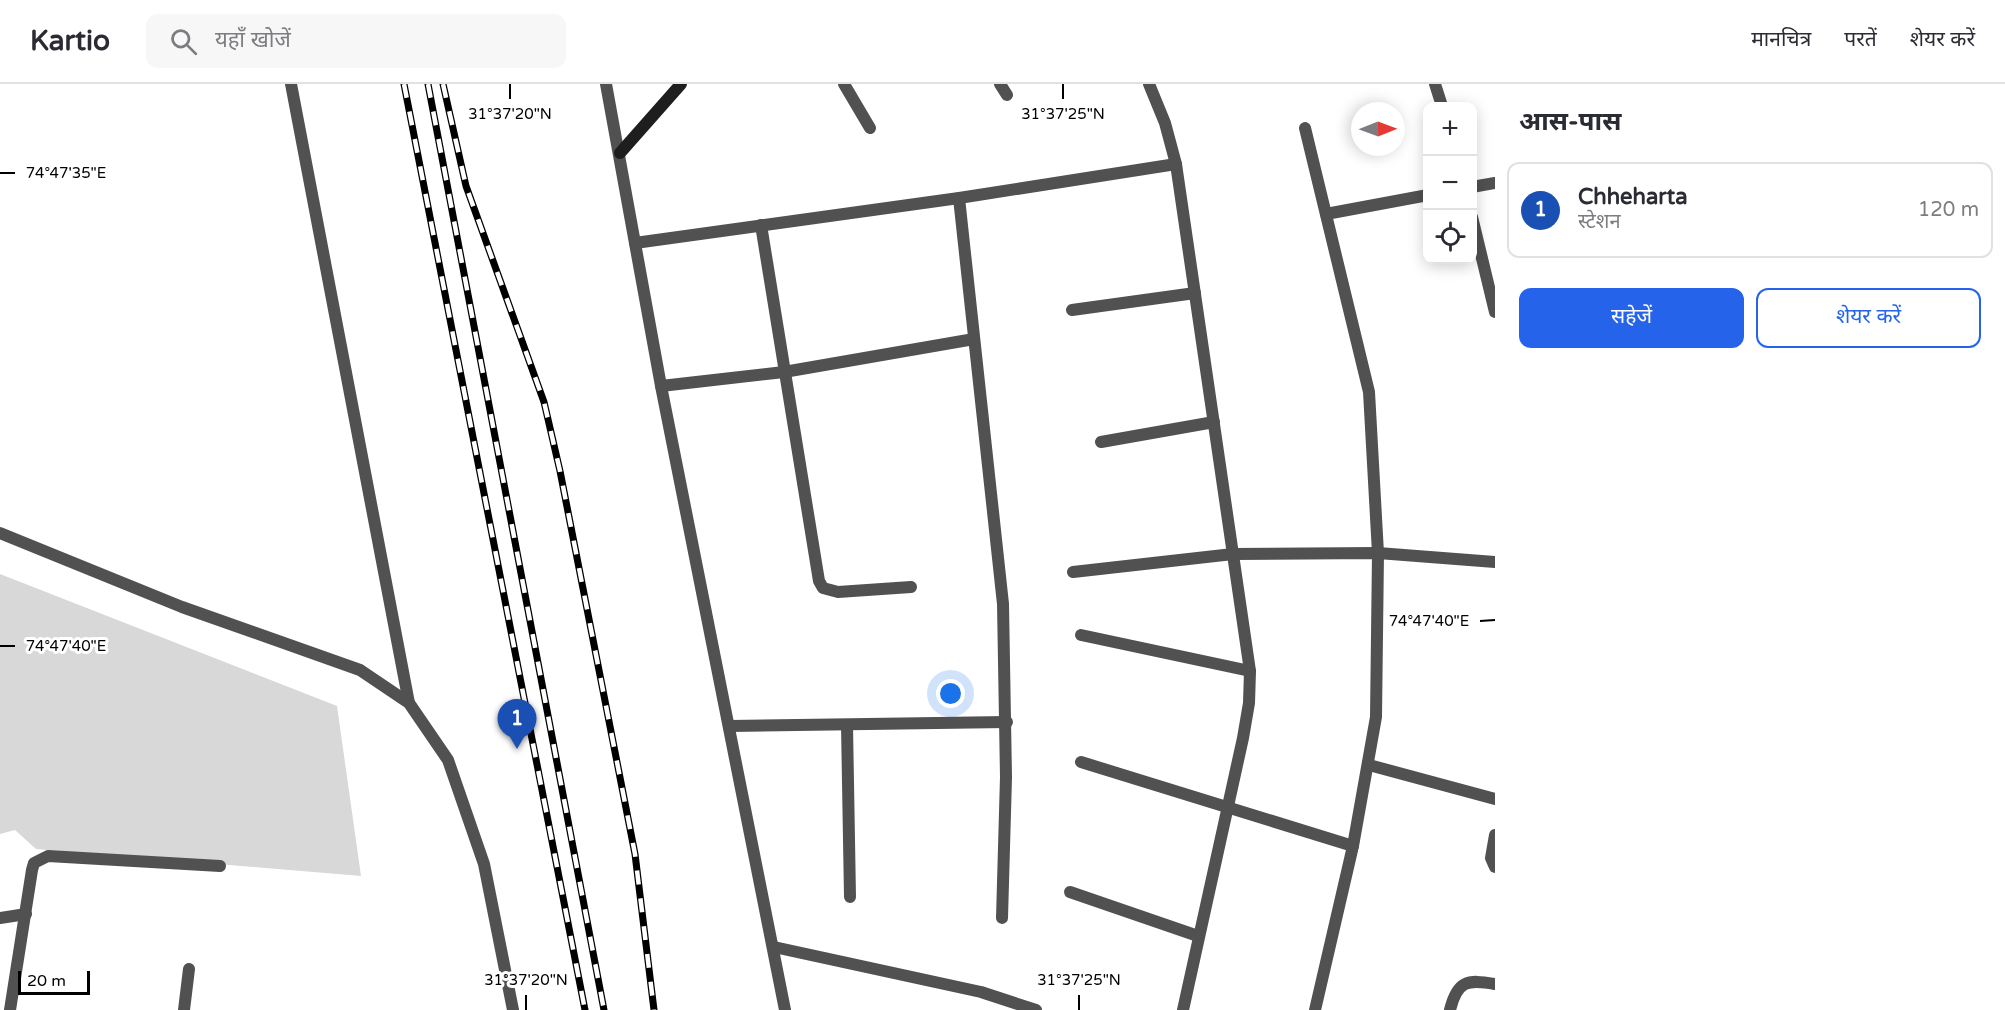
<!DOCTYPE html>
<html lang="hi">
<meta charset="utf-8">
<style>
:root{--surface:#fff;--page:#f7f7f7;--text:#2b2b33;--muted:#7c7c81;--line:#e1e1e2;--accent:#2563eb}
body{margin:0;font-family:"Varela Round","Noto Sans Devanagari",sans-serif;background:var(--page);color:var(--text)}
.controls{position:absolute;right:18px;top:18px;display:grid;overflow:hidden;border-radius:12px;box-shadow:0 3px 15px #0003}
.controls button{width:54px;height:54px;display:grid;place-items:center;padding:0;border:0;border-bottom:2px solid var(--line);background:var(--surface);color:var(--text);font:30px sans-serif}
.compass{position:absolute;left:1351px;top:18px;width:54px;height:54px;border-radius:50%;background:var(--surface);box-shadow:0 3px 15px #0003;rotate:89deg}
.scale{position:absolute;left:18px;bottom:15px;width:72px;box-sizing:border-box;padding-left:6px;border:3px solid #000;border-top:0;font-size:16px;line-height:21px;white-space:nowrap;color:#000;-webkit-text-stroke:4px #fff;paint-order:stroke}
.you{position:absolute;left:951px;top:610px;width:21px;height:21px;margin:-15px;border:4px solid #fff;border-radius:50%;background:#1a73e8;box-shadow:0 0 0 9px #1a73e833}
.badge{display:grid;place-items:center;width:39px;height:39px;border-radius:50%;background:var(--accent);color:#fff;font-size:20px;font-weight:700}
.pin{position:absolute;translate:-50% -50px;filter:drop-shadow(0 2px 3px #0008)}
.pin::after{content:'';position:absolute;top:32px;width:21px;height:18px;background:inherit;clip-path:polygon(0 0,100% 0,50% 100%)}
.list{margin:0;padding:0;list-style:none}
h2{display:flex;justify-content:space-between;align-items:center;height:78px;margin:0;padding:0 24px;font-size:26px}
h2 small{font-size:20px;font-weight:400;color:var(--muted)}
.list li{display:grid;grid-template-columns:39px 1fr auto;gap:18px;align-items:center;box-sizing:border-box;height:96px;margin:0 12px 12px;padding:0 12px;border:2px solid var(--line);border-radius:12px}
.list b{display:block;font-size:22px;white-space:nowrap}
.list p{margin:0;font-size:20px;white-space:nowrap;color:var(--muted)}
.list em{font-size:20px;font-style:normal;color:var(--muted)}
.actions{display:flex;gap:12px;padding:18px 24px}
.actions a{flex:1;padding:14px 0;border:2px solid var(--accent);border-radius:12px;text-align:center;font-size:21px;color:var(--accent)}
.actions .main{background:var(--accent);color:#fff}
.icon{flex:none;width:33px;height:33px;fill:none;stroke:currentColor;stroke-width:2;stroke-linecap:round;stroke-linejoin:round}
.map{position:relative;flex:none;width:1495px;height:926px;overflow:hidden}
header{display:flex;align-items:center;gap:36px;box-sizing:border-box;height:84px;padding:0 30px;background:var(--surface);border-bottom:2px solid var(--line)}
header strong{font-size:28px}
nav{display:flex;gap:33px;margin-inline-start:auto;font-size:21px}
.search{width:420px;height:54px;background:var(--page);display:flex;align-items:center;gap:15px;box-sizing:border-box;padding:0 21px;border-radius:12px;color:var(--muted);font-size:22px}
main{display:flex}
aside{flex:1;background:var(--surface)}
.map>svg:first-child{display:block}
.green{fill:#d8d8d8}
.lines{fill:none;stroke-linecap:round;stroke-linejoin:round}
.lane{stroke:#515151;stroke-width:12}
.street{stroke:#515151;stroke-width:12}
.secondary{stroke:#1e1e1e;stroke-width:12}
.rail-casing{stroke:#000;stroke-width:7}
.rail{stroke:#fff;stroke-width:4.5;stroke-dasharray:14;stroke-linecap:butt}
.ticks{fill:none;stroke:#000;stroke-width:2}
.ticks-label{font-size:15px;text-anchor:middle;fill:#000;stroke:#fff;stroke-width:6;stroke-linejoin:round;paint-order:stroke}
</style>
<header>
<strong>Kartio</strong>
<div class="search"><svg class="icon" aria-label="search" viewBox="0 0 24 24"><circle cx="10" cy="10" r="6"/><path d="M15 15l6 6"/></svg>यहाँ खोजें</div>
<nav><a>मानचित्र</a><a>परतें</a><a>शेयर करें</a></nav>
</header>
<main>
<div class="map">
<svg width="1495" height="926" viewBox="0 0 1495 926">
<rect width="100%" height="100%" fill="#fff"/>
<!-- green -->
<path class="green" d="M0,490L337,622L361,792L36,765L15,746L0,750Z"/>
<g class="lines">
<!-- lane -->
<g class="lane">
<path d="M291,0L409,619"/>
<path d="M0,449L182,523L360,586L409,619L448,676L484,780L513,926"/>
</g>
<!-- street -->
<g class="street">
<path d="M606,0L661,302L785,926"/>
<path d="M844,0L870,44"/>
<path d="M1000,0L1007,11"/>
<path d="M1149,0L1165,39L1176,80L1250,587L1249,619L1243,654L1183,926"/>
<path d="M1435,0L1442,22"/>
<path d="M1305,44L1369,308L1378,469L1376,633L1353,762L1315,926"/>
<path d="M1472,103L1495,99"/>
<path d="M959,114L1003,520L1006,693L1002,834"/>
<path d="M1326,130L1428,111"/>
<path d="M1472,133L1495,228"/>
<path d="M761,141L819,497L823,504L838,508L911,503"/>
<path d="M635,159L959,114L1176,80"/>
<path d="M1072,226L1195,209"/>
<path d="M661,302L784,288L974,255"/>
<path d="M1101,358L1214,338"/>
<path d="M1073,488L1233,470L1378,469L1495,478"/>
<path d="M1081,551L1250,587"/>
<path d="M847,641L850,813"/>
<path d="M730,642L1007,638"/>
<path d="M1081,678L1353,762"/>
<path d="M1369,681L1495,715"/>
<path d="M1495,751L1491,774L1495,783"/>
<path d="M1070,808L1198,852"/>
<path d="M0,834L26,830"/>
<path d="M774,863L981,908L1036,926"/>
<path d="M10,926L32,786L34,779L48,772L220,782"/>
<path d="M184,926L189,885"/>
<path d="M1450,926C1457,897 1467,895 1495,900"/>
</g>
<!-- secondary -->
<path class="secondary" d="M620,69L681,0"/>
<!-- rail casing -->
<g class="rail-casing">
<g id="rail">
<path d="M404,0L585,926"/>
<path d="M428,0L604,926"/>
<path d="M443,0L466,102L544,318L560,387L635,770L654,926"/>
</g>
</g>
<!-- rail -->
<use href="#rail" class="rail"/>
</g>
<!-- ticks -->
<path class="ticks" d="M510,0V15M1063,0V15M0,89H15M1480,537L1495,536M0,562H15M526,911V926M1079,911V926"/>
<g class="ticks-label">
<text x="510" y="35">31°37'20"N</text>
<text x="1063" y="35">31°37'25"N</text>
<text x="66" y="94">74°47'35"E</text>
<text x="1429" y="542">74°47'40"E</text>
<text x="66" y="567">74°47'40"E</text>
<text x="526" y="901">31°37'20"N</text>
<text x="1079" y="901">31°37'25"N</text>
</g>
</svg>
<div class="controls">
<button>+</button>
<button>−</button>
<button><svg class="icon" aria-label="locate" viewBox="0 0 24 24"><circle cx="12" cy="12" r="6"/><path d="M12 2v4M12 18v4M2 12h4M18 12h4"/></svg></button>
</div>
<svg class="compass" viewBox="-18 -18 36 36"><path d="M0-13l5 13h-10z" fill="#e53935"/><path d="M0 13l5-13h-10z" fill="#7c7c81"/></svg>
<div class="scale">20 m</div>
<div class="you"></div>
<div class="pin badge" style="left:517px;top:665px;background:#1a4fb4">1</div>
</div>
<aside>
<h2>आस-पास<small></small></h2>
<ul class="list">
<li><span class="badge" style="background:#1a4fb4">1</span><div><b>Chheharta</b><p>स्टेशन</p></div><em>120 m</em></li>
</ul>
<div class="actions"><a class="main">सहेजें</a><a>शेयर करें</a></div>
</aside>
</main>
